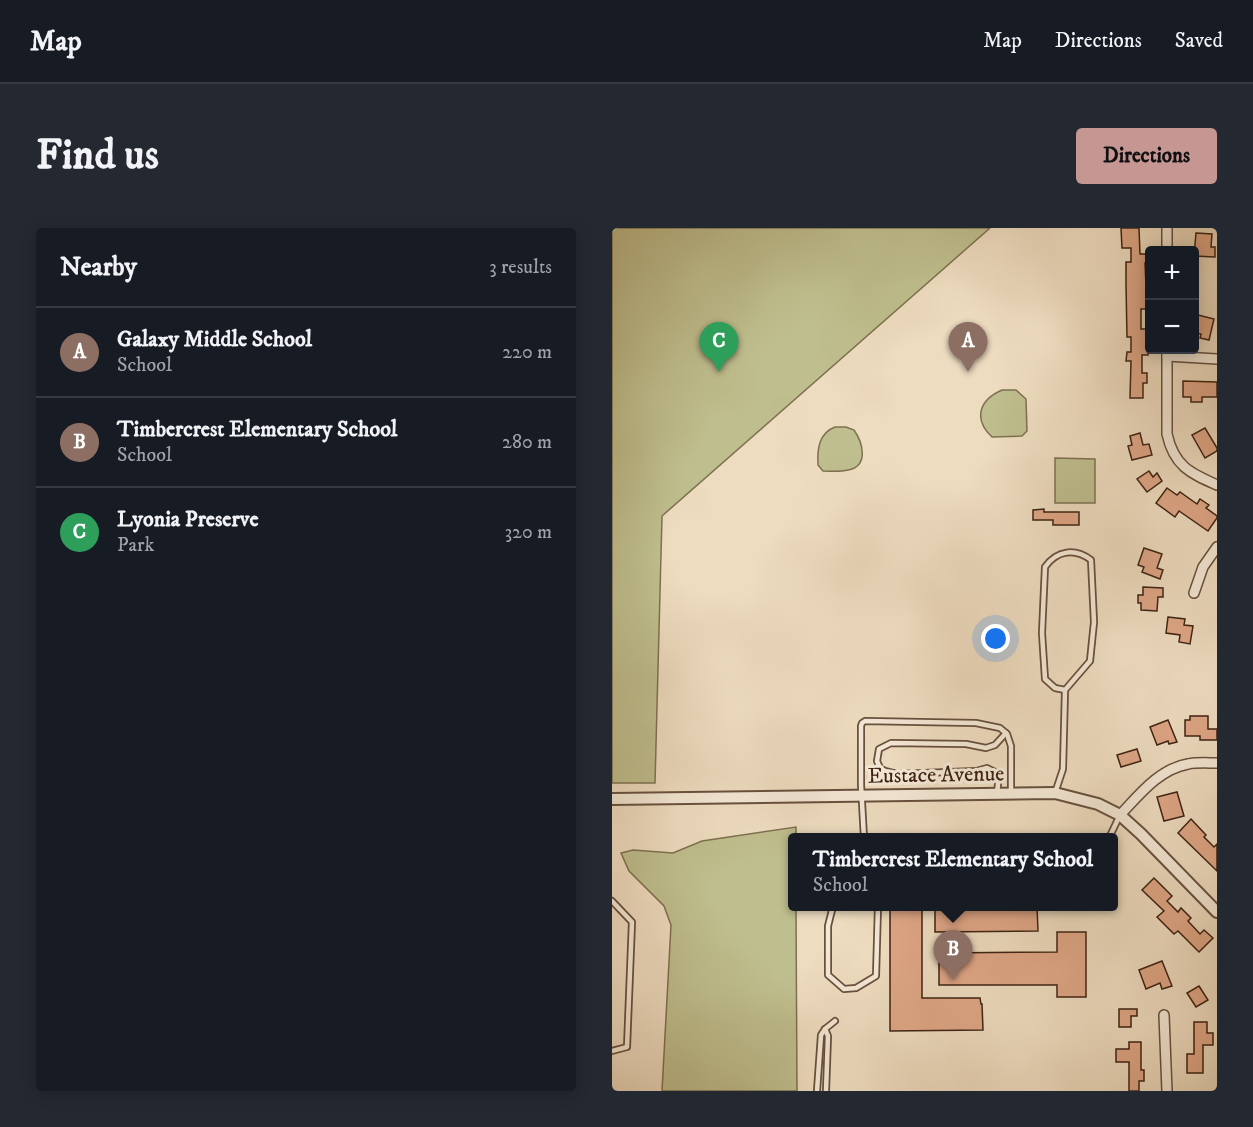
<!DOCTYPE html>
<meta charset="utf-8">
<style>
:root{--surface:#171b24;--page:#242831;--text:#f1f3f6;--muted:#9ea1a6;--line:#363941;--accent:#c59692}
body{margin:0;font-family:"IM FELL DW Pica",serif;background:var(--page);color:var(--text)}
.controls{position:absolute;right:18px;top:18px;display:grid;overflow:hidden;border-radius:6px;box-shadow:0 3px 15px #0003}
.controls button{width:54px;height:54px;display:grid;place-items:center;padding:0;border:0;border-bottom:2px solid var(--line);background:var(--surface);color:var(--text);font:30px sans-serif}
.you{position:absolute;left:384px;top:411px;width:21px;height:21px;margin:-15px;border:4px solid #fff;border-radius:50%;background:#1a73e8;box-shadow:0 0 0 9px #1a73e833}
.badge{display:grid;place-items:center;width:39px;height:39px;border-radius:50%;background:var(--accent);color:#fff;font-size:20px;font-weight:700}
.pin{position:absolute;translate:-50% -50px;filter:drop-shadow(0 2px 3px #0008)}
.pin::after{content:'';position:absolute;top:32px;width:21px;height:18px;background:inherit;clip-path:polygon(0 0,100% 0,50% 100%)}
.popup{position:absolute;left:176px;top:605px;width:330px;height:78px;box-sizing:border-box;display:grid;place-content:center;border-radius:6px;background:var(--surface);filter:drop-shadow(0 2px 4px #0005);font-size:20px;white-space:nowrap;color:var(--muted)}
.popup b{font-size:22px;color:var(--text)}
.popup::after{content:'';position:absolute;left:50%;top:100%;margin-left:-12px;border:12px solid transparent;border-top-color:var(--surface)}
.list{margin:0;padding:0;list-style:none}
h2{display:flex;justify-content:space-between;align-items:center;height:78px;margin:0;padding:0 24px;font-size:26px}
h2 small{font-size:20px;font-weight:400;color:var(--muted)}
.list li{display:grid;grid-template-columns:39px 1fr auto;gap:18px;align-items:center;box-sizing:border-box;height:90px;padding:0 24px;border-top:2px solid var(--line)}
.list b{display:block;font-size:22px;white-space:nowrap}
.list p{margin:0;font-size:20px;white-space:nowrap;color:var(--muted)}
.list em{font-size:20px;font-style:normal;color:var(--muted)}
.map{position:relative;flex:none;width:605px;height:863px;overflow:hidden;border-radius:6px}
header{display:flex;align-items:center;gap:36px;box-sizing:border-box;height:84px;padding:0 30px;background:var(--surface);border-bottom:2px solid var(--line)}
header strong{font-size:28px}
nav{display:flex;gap:33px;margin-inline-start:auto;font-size:21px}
.intro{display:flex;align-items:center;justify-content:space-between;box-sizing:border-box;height:144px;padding:0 36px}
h1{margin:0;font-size:42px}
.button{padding:15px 27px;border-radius:6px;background:var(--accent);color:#111;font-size:21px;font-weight:700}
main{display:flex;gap:36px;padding:0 36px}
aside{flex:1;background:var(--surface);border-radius:6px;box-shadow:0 3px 15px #0003}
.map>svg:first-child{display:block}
.green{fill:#bfbe8e;stroke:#7e7050;stroke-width:1.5}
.building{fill:#dfa686;stroke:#3c2112;stroke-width:1.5}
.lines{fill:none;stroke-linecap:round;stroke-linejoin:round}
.service-casing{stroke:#68503e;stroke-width:8}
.minor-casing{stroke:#68503e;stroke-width:12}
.tertiary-casing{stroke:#68503e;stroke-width:14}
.service{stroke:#f4e8d6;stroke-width:4.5}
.minor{stroke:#f4e8d6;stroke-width:9}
.tertiary{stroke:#f4e8d6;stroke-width:10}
.labels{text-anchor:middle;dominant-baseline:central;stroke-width:6;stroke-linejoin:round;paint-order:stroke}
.street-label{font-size:22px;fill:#3c2112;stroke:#f4e8d6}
</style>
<header>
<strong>Map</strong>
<nav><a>Map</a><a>Directions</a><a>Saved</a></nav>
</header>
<div class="intro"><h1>Find us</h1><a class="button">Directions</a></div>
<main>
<aside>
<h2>Nearby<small>3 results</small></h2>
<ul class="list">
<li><span class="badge" style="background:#8d6e63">A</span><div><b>Galaxy Middle School</b><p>School</p></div><em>220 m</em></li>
<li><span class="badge" style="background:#8d6e63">B</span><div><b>Timbercrest Elementary School</b><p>School</p></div><em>280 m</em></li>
<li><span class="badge" style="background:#2e9e5b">C</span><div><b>Lyonia Preserve</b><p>Park</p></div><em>320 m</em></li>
</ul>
</aside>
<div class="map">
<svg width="605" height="863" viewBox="0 0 605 863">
<rect width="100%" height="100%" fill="#eedcc0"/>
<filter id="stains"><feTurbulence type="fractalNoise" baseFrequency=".00333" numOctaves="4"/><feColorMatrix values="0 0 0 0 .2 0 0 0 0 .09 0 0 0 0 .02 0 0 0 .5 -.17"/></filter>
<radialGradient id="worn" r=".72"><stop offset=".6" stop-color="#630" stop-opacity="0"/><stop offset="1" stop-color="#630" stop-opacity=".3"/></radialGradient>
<!-- green -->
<g class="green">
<path d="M0,0H378L50,288L43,555H0Z"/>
<path d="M390,162H404L414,171L415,203L410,208L380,209C361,191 367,172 390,162Z"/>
<path d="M223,199H234L242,202C251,215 257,238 236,242C228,244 220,243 211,243L206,237C205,221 207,205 223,199Z"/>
<path d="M443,230L483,231V275H443Z"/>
<path d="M184,599V609L180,610V678L184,679L185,863H50L59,697L52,678L17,643L9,625L21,622L61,625L90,613Z"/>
</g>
<!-- building -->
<g class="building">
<path d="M509,0H527L528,26H536V35H533L535,81H529V101H534V116H536V127H530V145H535V155H531V170H518L519,133H514L515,124H519V109H515L514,57V34H519V20H510Z"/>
<path d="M584,5L600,6L599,19H603V29L582,28Z"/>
<path d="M582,86L602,91L597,112L588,110L589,106L582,105Z"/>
<path d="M571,153L605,154V169H590V174H579V169H571Z"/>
<path d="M593,200L605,220V223L593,230L580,207Z"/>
<path d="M528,205L531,217L537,216L540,227L520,232L516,218L520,217L518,208Z"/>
<path d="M537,243L541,249L545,245L550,253L535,264L525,251Z"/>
<path d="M555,260L565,267L568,264L585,276L588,271L597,277L594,280L605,288V290L596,303L567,283L563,289L544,275Z"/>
<path d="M432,281V284H467V297H441V292H421V282Z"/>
<path d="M532,320L550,326L545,340L551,342L548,351L530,344L532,339L526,337Z"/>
<path d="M531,359L551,360V369H546L545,383L529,382V375H526V367H531Z"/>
<path d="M556,389L573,391L572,397L581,398L578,416L567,414L568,407L554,405Z"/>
<path d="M578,488H596V501H605V512H588V508H573V492H578Z"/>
<path d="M556,492L565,514L557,516L556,513L545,517L538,499Z"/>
<path d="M525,521L529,533L509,539L505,527Z"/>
<path d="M565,564L572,588L552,593L545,569Z"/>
<path d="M579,591L594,607L592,609L602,619L605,616V643L566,605Z"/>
<path d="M542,650L560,668L555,673L566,684L569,680L579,690L576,693L588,706L592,702L601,710L587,724L566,703L562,706L545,689L552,683L530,662Z"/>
<path d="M278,678H310V770H368L369,776H370L371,802L278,803Z"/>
<path d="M323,678H425L426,703L323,704Z"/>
<path d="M445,704H474V769H445V757H327V725L445,724Z"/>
<path d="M550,733L560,758L550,761L548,755L534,761L527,742Z"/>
<path d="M587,758L596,772L584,779L575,765Z"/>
<path d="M507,781H525V788H519V799H507Z"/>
<path d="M582,794H595V805H601V817H591V845H575V826H582Z"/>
<path d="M517,814H529V842H532V853H527V863H517V834H504V821H517Z"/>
</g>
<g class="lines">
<!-- service casing -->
<g class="service-casing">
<g id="service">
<path d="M443,565L451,541L453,462L478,433L482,394L479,332C463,320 445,322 433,339L430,405L433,451L443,460L453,462"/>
<path d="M384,566C387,558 387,551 383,544L375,540L364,543L285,546L273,543L268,540L265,533L267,521L279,515L354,516L374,520L383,517L394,505"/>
<path d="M252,610L249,557V498L250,495L253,493L364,495L388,500L395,506L399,518V566"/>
<path d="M367,610H424"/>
<path d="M497,610L508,587"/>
<path d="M0,673L20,694L15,819L0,823"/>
<path d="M221,678L216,698V747L232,761L244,760L264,748L266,678"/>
<path d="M213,801L216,808L214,863"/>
<path d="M205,863L209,807L213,801L223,793"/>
</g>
</g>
<!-- minor casing -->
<g class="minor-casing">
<g id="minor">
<path d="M555,0V22"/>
<path d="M555,122V206C562,238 578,245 605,257"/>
<path d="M555,128L605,131"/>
<path d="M582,365L591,339L605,319"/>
<path d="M508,587C527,567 547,541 576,536C585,534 596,535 605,535"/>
<path d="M552,787L555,863"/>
</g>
</g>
<!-- tertiary casing -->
<g class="tertiary-casing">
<path id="tertiary" d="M0,571L443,565L486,576L508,587L529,606L605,684"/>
</g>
<!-- service -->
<use href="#service" class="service"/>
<!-- minor -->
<use href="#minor" class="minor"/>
<!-- tertiary -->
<use href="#tertiary" class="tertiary"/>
</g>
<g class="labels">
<!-- street labels -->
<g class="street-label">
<text transform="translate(324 547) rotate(-1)">Eustace Avenue</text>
</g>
</g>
<rect width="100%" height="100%" filter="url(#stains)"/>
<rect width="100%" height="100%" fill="url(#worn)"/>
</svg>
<div class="controls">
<button>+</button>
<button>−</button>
</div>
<div class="you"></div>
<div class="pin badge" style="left:356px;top:144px;background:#8d6e63">A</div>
<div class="pin badge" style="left:341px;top:752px;background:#8d6e63">B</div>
<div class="popup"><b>Timbercrest Elementary School</b>School</div>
<div class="pin badge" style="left:107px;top:144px;background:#2e9e5b">C</div>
</div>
</main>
